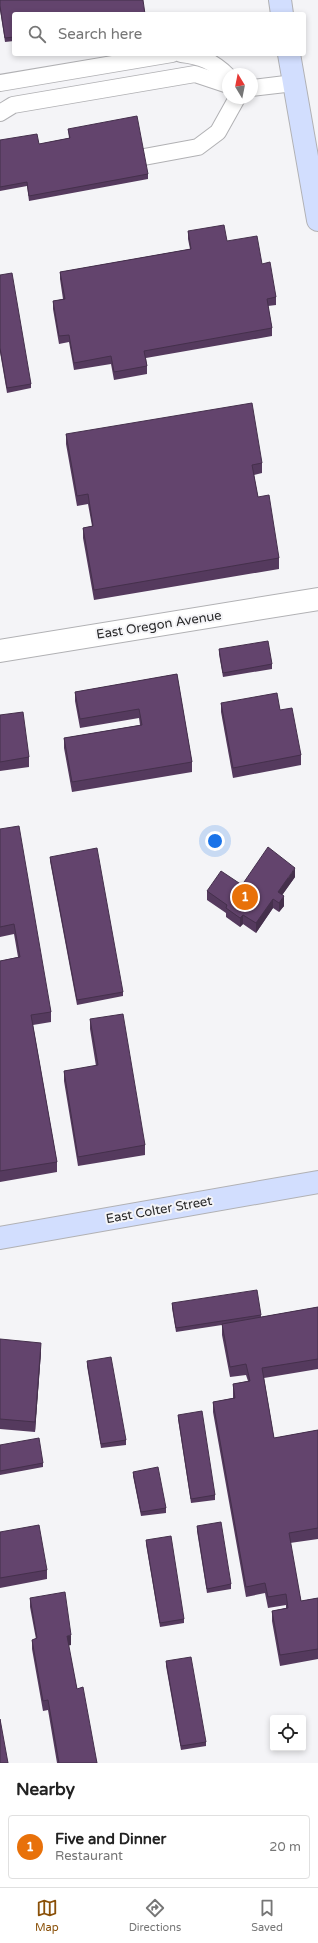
<!DOCTYPE html>
<style>
:root{--surface:#fff;--page:#f6f6f6;--text:#222;--muted:#767676;--line:#e0e0e0;--accent:#8a5008}
body{margin:0;font-family:"Varela Round",sans-serif;background:var(--page);color:var(--text)}
.controls{position:absolute;right:12px;bottom:12px;display:grid;overflow:hidden;border-radius:4px;box-shadow:0 2px 6px #0003}
.controls button{width:36px;height:36px;display:grid;place-items:center;padding:0;border:0;border-bottom:1px solid var(--line);background:var(--surface);color:var(--text);font:20px sans-serif}
.compass{position:absolute;left:222px;top:68px;width:36px;height:36px;border-radius:50%;background:var(--surface);box-shadow:0 2px 6px #0003;rotate:350deg}
.you{position:absolute;left:215px;top:841px;width:14px;height:14px;margin:-10px;border:3px solid #fff;border-radius:50%;background:#1a73e8;box-shadow:0 0 0 6px #1a73e833}
.badge{display:grid;place-items:center;width:26px;height:26px;border-radius:50%;background:var(--accent);color:#fff;font-size:13px;font-weight:700}
.pin{position:absolute;translate:-50% -50%;border:2px solid #fff;box-shadow:0 1px 4px #0006}
.list{margin:0;padding:0;list-style:none}
h2{display:flex;justify-content:space-between;align-items:center;height:52px;margin:0;padding:0 16px;font-size:17px}
h2 small{font-size:13px;font-weight:400;color:var(--muted)}
.list li{display:grid;grid-template-columns:26px 1fr auto;gap:12px;align-items:center;box-sizing:border-box;height:64px;margin:0 8px 8px;padding:0 8px;border:1px solid var(--line);border-radius:4px}
.list b{display:block;font-size:15px;white-space:nowrap}
.list p{margin:0;font-size:13px;white-space:nowrap;color:var(--muted)}
.list em{font-size:13px;font-style:normal;color:var(--muted)}
.icon{flex:none;width:22px;height:22px;fill:none;stroke:currentColor;stroke-width:2;stroke-linecap:round;stroke-linejoin:round}
.map{position:relative;flex:none;width:318px;height:1763px;overflow:hidden}
.search{position:absolute;background:var(--surface);box-shadow:0 2px 6px #0003;left:12px;right:12px;top:12px;height:44px;display:flex;align-items:center;gap:10px;box-sizing:border-box;padding:0 14px;border-radius:4px;color:var(--muted);font-size:15px}
.sheet{height:124px;background:var(--surface)}
nav{display:flex;justify-content:space-around;align-items:center;box-sizing:border-box;height:56px;border-top:1px solid var(--line);background:var(--surface);font-size:11px;color:var(--muted)}
nav a{display:grid;justify-items:center;gap:2px}
nav .on{color:var(--accent)}
.map>svg:first-child{display:block}
.lines{fill:none;stroke-linecap:round;stroke-linejoin:round}
.lane-casing{stroke:#b1b1b4;stroke-width:18}
.street-casing{stroke:#b1b1b4;stroke-width:24}
.secondary-casing{stroke:#b1b1b4;stroke-width:24}
.lane{stroke:#fff;stroke-width:16}
.street{stroke:#fff;stroke-width:22}
.secondary{stroke:#d2defe;stroke-width:22}
.wall{fill:#553a5e}
.shaded-wall{fill:#45304c}
.building{fill:#63446d;stroke:#45304c}
.labels{text-anchor:middle;dominant-baseline:central;stroke-width:4;stroke-linejoin:round;paint-order:stroke}
.street-label{font-size:13px;fill:#29292a;stroke:#f4f4f7}
</style>
<div class="map">
<svg width="318" height="1763" viewBox="0 0 318 1763">
<rect width="100%" height="100%" fill="#f4f4f7"/>
<g class="lines">
<!-- lane casing -->
<g class="lane-casing">
<g id="lane">
<path d="M181,54C201,56 214,62 228,76"/>
<path d="M0,83L172,54"/>
<path d="M252,88L294,83"/>
<path d="M0,113L13,105L195,74L228,85"/>
<path d="M144,157L198,147L218,132L237,98"/>
</g>
</g>
<!-- street casing -->
<g class="street-casing">
<path id="street" d="M0,651L318,599"/>
</g>
<!-- secondary casing -->
<g class="secondary-casing">
<g id="secondary">
<path d="M280,0L282,14"/>
<path d="M289,54L318,220"/>
<path d="M0,1238L318,1182"/>
</g>
</g>
<!-- lane -->
<use href="#lane" class="lane"/>
<!-- street -->
<use href="#street" class="street"/>
<!-- secondary -->
<use href="#secondary" class="secondary"/>
</g>
<!-- wall -->
<g class="wall">
<path d="M0,0L14,14V41L5,42L0,10Z"/>
<path d="M68,129L148,174V179L29,201L27,186L0,191V140L39,144L69,138Z"/>
<path d="M188,231L227,241L262,264L276,297V305L268,306L272,328V336L146,358L147,366V374L114,380L111,364L74,370L69,342L59,344L53,309V301L63,299L60,279V272L190,249L188,239Z"/>
<path d="M0,275L31,384V388L7,393L0,352Z"/>
<path d="M66,434L262,463V473L254,475L258,497L279,558V569L94,600L83,538V528L92,526L88,504L77,506L66,444Z"/>
<path d="M219,649L272,664V669L223,677L219,654Z"/>
<path d="M177,674L192,762V772L72,792L64,748V738L140,725L139,718L80,728L75,701V692Z"/>
<path d="M221,703L280,710L301,755V765L233,778L221,712Z"/>
<path d="M0,715L29,757V767L0,771Z"/>
<path d="M0,829L51,1012V1022L33,1025L57,1162V1172L0,1182V961L18,957L14,934L0,937Z"/>
<path d="M50,857L123,992V996L77,1005L50,861Z"/>
<path d="M295,877L282,895L284,906L279,912L273,908L256,933L243,924L240,927L226,917V913L207,900V891L242,885Z"/>
<path d="M90,1019L145,1145V1155L78,1166L64,1081V1071L96,1066L90,1029Z"/>
<path d="M172,1303L261,1315V1317L318,1307V1369L264,1378L274,1438L318,1430V1539L290,1543L301,1601L318,1598V1659L280,1666L272,1621V1611L286,1608V1605L268,1608L265,1593L246,1597L213,1412V1402L233,1398V1384L248,1381L246,1375L230,1377L222,1335V1325L176,1332L172,1308Z"/>
<path d="M0,1339L41,1352L35,1432L0,1429Z"/>
<path d="M87,1361L126,1440V1445L101,1448L87,1366Z"/>
<path d="M178,1415L215,1495V1500L191,1503L178,1419Z"/>
<path d="M0,1445L43,1463V1467L0,1475Z"/>
<path d="M133,1472L166,1508V1513L141,1516L133,1476Z"/>
<path d="M197,1526L231,1584V1589L207,1593L197,1531Z"/>
<path d="M0,1532L47,1570V1579L0,1588Z"/>
<path d="M146,1540L184,1619V1623L160,1627L146,1544Z"/>
<path d="M30,1598L71,1645H68L77,1689L97,1763H57L48,1710L43,1711L32,1649V1640L36,1639L30,1607Z"/>
<path d="M166,1661L206,1742V1746L181,1750L166,1666Z"/>
</g>
<!-- shaded-wall -->
<g class="shaded-wall">
<path d="M295,868V877L278,901V892Z"/>
<path d="M284,896V906L279,912V903Z"/>
<path d="M273,899V908L256,933V923Z"/>
<path d="M243,915V924L240,927V918Z"/>
<path d="M41,1343V1352L35,1432V1422Z"/>
<path d="M71,1635V1645L67,1646V1636Z"/>
</g>
<!-- building -->
<g class="building">
<path d="M0,0H143L145,14H14V37L5,38L0,6Z"/>
<path d="M137,116L148,174L29,196L27,182L0,187V140L37,134L39,144L70,138L68,129Z"/>
<path d="M224,225L227,241L257,236L262,264L270,262L276,297L267,299L272,328L144,351L147,366L114,372L111,356L74,363L69,335L59,336L53,301L65,299L60,272L191,249L188,231Z"/>
<path d="M12,273L31,384L7,388L0,348V275Z"/>
<path d="M252,403L262,463L252,465L258,497L269,495L279,558L94,590L83,528L93,526L88,494L77,496L66,434Z"/>
<path d="M268,641L272,664L223,673L219,649Z"/>
<path d="M177,674L192,762L72,782L64,738L142,725L139,709L80,719L75,692Z"/>
<path d="M277,693L280,710L292,708L301,755L233,768L221,703Z"/>
<path d="M23,712L29,757L0,762V715Z"/>
<path d="M19,826L51,1012L31,1015L57,1162L0,1171V961L20,957L14,924L0,927V829Z"/>
<path d="M268,847L295,868L278,892L284,896L279,903L273,899L256,923L243,915L240,918L226,908L227,905L207,891L221,871L242,885Z"/>
<path d="M97,848L123,992L77,1000L50,857Z"/>
<path d="M123,1014L145,1145L78,1157L64,1071L98,1065L90,1019Z"/>
<path d="M257,1290L261,1315L176,1328L172,1303Z"/>
<path d="M318,1307V1359L262,1368L274,1438L318,1430V1528L289,1533L301,1601L318,1598V1649L280,1655L272,1611L288,1608L286,1594L268,1597L265,1583L246,1587L213,1402L235,1398L233,1384L250,1381L246,1364L230,1367L222,1324Z"/>
<path d="M0,1339L41,1343L35,1422L0,1419Z"/>
<path d="M111,1357L126,1440L101,1444L87,1361Z"/>
<path d="M202,1411L215,1495L191,1499L178,1415Z"/>
<path d="M39,1438L43,1463L0,1471V1445Z"/>
<path d="M158,1467L166,1508L141,1512L133,1472Z"/>
<path d="M221,1522L231,1584L207,1589L197,1526Z"/>
<path d="M39,1525L47,1570L0,1578V1532Z"/>
<path d="M171,1536L184,1619L160,1623L146,1540Z"/>
<path d="M65,1592L71,1635L67,1636L77,1689L83,1687L97,1763H59L48,1700L43,1701L32,1640L37,1638L30,1598Z"/>
<path d="M191,1657L206,1742L181,1746L166,1661Z"/>
<path d="M0,1719L8,1763H0Z"/>
</g>
<g class="labels">
<!-- street labels -->
<g class="street-label">
<text transform="translate(159 625) rotate(-9)">East Oregon Avenue</text>
<text transform="translate(159 1210) rotate(-10)">East Colter Street</text>
</g>
</g>
</svg>
<div class="controls">
<button><svg class="icon" aria-label="locate" viewBox="0 0 24 24"><circle cx="12" cy="12" r="6"/><path d="M12 2v4M12 18v4M2 12h4M18 12h4"/></svg></button>
</div>
<svg class="compass" viewBox="-18 -18 36 36"><path d="M0-13l5 13h-10z" fill="#e53935"/><path d="M0 13l5-13h-10z" fill="#767676"/></svg>
<div class="you"></div>
<div class="pin badge" style="left:245px;top:897px;background:#e8710a">1</div>
<div class="search"><svg class="icon" aria-label="search" viewBox="0 0 24 24"><circle cx="10" cy="10" r="6"/><path d="M15 15l6 6"/></svg>Search here</div>
</div>
<section class="sheet">
<h2>Nearby<small></small></h2>
<ul class="list">
<li><span class="badge" style="background:#e8710a">1</span><div><b>Five and Dinner</b><p>Restaurant</p></div><em>20 m</em></li>
</ul>
</section>
<nav>
<a class="on"><svg class="icon" aria-label="map" viewBox="0 0 24 24"><path d="M3 6l6-2 6 2 6-2v14l-6 2-6-2-6 2zM9 4v14M15 6v14"/></svg>Map</a>
<a><svg class="icon" aria-label="directions" viewBox="0 0 24 24"><path d="M12 3l9 9-9 9-9-9zM9 14v-3h6M13 9l2 2-2 2"/></svg>Directions</a>
<a><svg class="icon" aria-label="saved" viewBox="0 0 24 24"><path d="M7 4h10v16l-5-4-5 4z"/></svg>Saved</a>
</nav>
